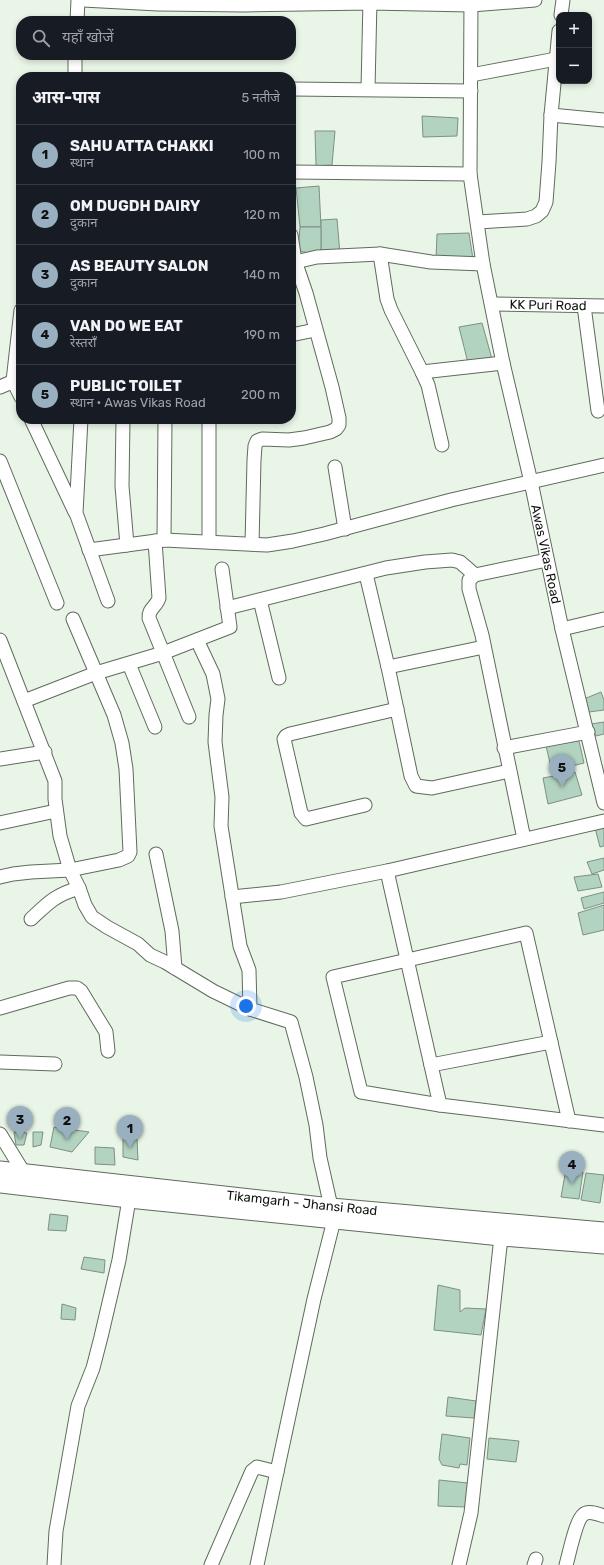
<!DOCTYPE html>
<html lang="hi">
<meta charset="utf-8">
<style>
:root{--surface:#171b24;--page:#242831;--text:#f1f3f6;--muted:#9ea1a6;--line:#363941;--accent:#98b0bf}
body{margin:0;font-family:Rubik,"Noto Sans Devanagari",sans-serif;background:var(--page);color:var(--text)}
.controls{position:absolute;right:12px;top:12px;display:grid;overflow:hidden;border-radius:8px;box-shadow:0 2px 6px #0003}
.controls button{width:36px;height:36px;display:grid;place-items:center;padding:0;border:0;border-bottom:1px solid var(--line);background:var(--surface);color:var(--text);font:20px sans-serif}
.you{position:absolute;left:246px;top:1006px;width:14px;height:14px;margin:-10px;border:3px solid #fff;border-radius:50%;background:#1a73e8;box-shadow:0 0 0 6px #1a73e833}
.badge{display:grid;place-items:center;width:26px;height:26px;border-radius:50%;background:var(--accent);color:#111;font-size:13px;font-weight:700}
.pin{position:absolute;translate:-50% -33px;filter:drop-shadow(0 1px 2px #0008)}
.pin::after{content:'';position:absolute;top:21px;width:14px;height:12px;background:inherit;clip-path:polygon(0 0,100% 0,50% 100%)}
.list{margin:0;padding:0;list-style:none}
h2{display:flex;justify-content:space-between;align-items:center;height:52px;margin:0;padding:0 16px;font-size:17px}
h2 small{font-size:13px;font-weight:400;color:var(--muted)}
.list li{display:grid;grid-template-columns:26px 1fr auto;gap:12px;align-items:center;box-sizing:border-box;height:60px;padding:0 16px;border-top:1px solid var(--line)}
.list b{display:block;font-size:15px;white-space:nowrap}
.list p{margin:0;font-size:13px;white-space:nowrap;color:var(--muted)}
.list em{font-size:13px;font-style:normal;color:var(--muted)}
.icon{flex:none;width:22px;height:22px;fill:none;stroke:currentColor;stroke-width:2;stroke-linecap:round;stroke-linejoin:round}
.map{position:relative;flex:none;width:604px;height:1565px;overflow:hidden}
.search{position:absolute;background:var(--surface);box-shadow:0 2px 6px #0003;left:16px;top:16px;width:280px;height:44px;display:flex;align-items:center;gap:10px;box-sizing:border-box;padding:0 14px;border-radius:16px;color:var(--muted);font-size:15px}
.panel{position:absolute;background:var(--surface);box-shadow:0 2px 6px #0003;left:16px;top:72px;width:280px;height:352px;border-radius:16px}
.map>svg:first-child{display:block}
.building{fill:#b1d3bf;stroke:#7f8f86}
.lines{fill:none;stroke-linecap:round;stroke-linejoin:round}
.minor-casing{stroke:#606a5e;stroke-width:15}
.tertiary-casing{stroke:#606a5e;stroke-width:19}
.minor{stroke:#fff;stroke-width:13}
.tertiary{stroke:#fff;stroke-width:17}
.labels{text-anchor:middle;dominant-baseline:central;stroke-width:3;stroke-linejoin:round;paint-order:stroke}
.street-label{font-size:13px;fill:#111510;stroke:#fff}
</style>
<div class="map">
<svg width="604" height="1565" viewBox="0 0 604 1565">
<rect width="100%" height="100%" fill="#e9f5e7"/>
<!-- building -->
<g class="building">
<path d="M422,116L458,118L457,136L423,137Z"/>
<path d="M315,131H335L332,165L316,166Z"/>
<path d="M319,186L321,227H300L296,188Z"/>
<path d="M337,219L340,254L321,255V220Z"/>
<path d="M300,227H321V255L298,251Z"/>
<path d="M469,233L473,259L436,260L437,234Z"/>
<path d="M482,323L492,359L468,363L459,327Z"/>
<path d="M601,692L604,700V710L589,712L584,699Z"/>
<path d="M604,722V734L596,736L591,724Z"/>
<path d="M579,741L584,763L552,771L546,746Z"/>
<path d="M575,772L582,795L548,804L543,778Z"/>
<path d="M604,826V846L600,847L595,828Z"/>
<path d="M604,858V870L592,874L587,862Z"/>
<path d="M598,874L602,887L578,891L574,877Z"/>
<path d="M604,892V903L584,909L581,898Z"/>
<path d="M604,905V930L583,935L578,913Z"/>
<path d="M54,1127L89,1132L72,1152L50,1147Z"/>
<path d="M14,1132L27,1133L24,1145H16Z"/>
<path d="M33,1132H43L41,1145L33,1147Z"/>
<path d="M123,1137L137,1139L138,1160L123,1157Z"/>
<path d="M95,1147L114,1148L115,1165L95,1164Z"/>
<path d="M566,1169L583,1172L579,1199L561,1197Z"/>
<path d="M586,1173L604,1175L600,1203L581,1200Z"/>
<path d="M50,1214L68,1216L66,1231L48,1230Z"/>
<path d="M84,1257L105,1260L104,1273L81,1269Z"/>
<path d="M438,1285L460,1290V1312L465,1308L486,1309L481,1335L434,1330Z"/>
<path d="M62,1304L76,1308L75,1320L61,1319Z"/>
<path d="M448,1397L476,1401L474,1418L446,1416Z"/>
<path d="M442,1434L470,1438L467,1465L460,1464L459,1468L442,1465L439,1459Z"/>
<path d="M489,1438L519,1441L516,1462L487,1459Z"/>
<path d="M439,1480L468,1483L465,1507L438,1506Z"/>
</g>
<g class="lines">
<!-- minor casing -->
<g class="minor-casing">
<g id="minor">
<path d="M83,0L158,4L245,5L370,3L471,5L535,0"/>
<path d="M471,0L470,174L483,264L503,363L531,482L562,629L604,803"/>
<path d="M561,15L563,0"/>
<path d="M77,21L78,0"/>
<path d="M471,75L556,59"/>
<path d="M75,77V55"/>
<path d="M291,89L471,91"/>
<path d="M368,89L370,0"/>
<path d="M551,115L604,120"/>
<path d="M291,172L470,174"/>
<path d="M478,222L527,219L536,216L542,211L546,202L549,162L551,115L559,31"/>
<path d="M380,254L387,299L391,310L422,372L503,363"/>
<path d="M291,263L317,257L380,254L431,262L483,264"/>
<path d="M492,304L604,306"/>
<path d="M584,306L598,411"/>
<path d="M21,310L13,381L21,397"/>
<path d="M291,335L315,330"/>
<path d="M422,372L428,385L442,445"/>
<path d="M0,387L21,378"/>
<path d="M31,419L75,512"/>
<path d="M81,419L76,513L108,601"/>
<path d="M123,419L122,486L127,545"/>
<path d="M0,461L57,603"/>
<path d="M335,467L345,529"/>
<path d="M164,540L165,419"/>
<path d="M155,541L159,598C157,606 148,609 149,618L189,717"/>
<path d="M209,542V419"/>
<path d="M252,544L254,460L255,446L257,441L262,439L289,440L304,438L330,432L336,429L339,425V418L332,387L306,293L295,261L291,235"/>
<path d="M89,550L164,540L267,545L293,541L324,534L451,500L604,465"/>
<path d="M366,574L388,667L411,776L416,786L432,788L509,771"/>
<path d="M260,600L279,678"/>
<path d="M227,608L386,568L425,562L452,560L460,562L475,575"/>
<path d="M562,629L604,619"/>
<path d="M0,640L55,781V799L60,836L70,870L79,888L85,905L92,917L107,927L138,944L150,955L165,962L213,991L250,1009L291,1022L306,1077L316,1125L320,1158L334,1220L314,1299L257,1565"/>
<path d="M197,640L213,674L218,699L216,715L215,742L222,797L221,826L240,946L249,970L250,1009"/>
<path d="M129,664L155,727"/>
<path d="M388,667L484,647"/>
<path d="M24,701L96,673L163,653L230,627L222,569"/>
<path d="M504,748L588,732"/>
<path d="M0,759L45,752"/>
<path d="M365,805L306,819L301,813L284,739L286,736L290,734L397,709"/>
<path d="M0,823L56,811"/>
<path d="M524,839L482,635L469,589V580L475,575L547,560"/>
<path d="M156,854L172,931L175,968"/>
<path d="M387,871L440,1105L604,1125"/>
<path d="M0,877L13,874L31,872L70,870L119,860L128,856L130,852L126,769L122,743L114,715L73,619"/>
<path d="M232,897L281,892L387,871L604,821"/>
<path d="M31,919C48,903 55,895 79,888"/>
<path d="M0,1008L69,988H77L81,991L106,1032L108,1051"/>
<path d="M0,1062L55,1064"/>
<path d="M431,1065L551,1042"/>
<path d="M440,1105L361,1092L333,977L526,933L569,1121"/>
<path d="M0,1134L24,1173"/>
<path d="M54,1565L56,1531L78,1406L93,1368L101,1337L119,1260L129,1199"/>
<path d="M211,1565L252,1471L257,1467L277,1472"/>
<path d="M459,1565L471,1513L501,1237"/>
<path d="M534,1565L536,1559"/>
<path d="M566,1565C569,1555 576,1520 583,1515C588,1510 598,1514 604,1516"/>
</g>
</g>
<!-- tertiary casing -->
<g class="tertiary-casing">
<g id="tertiary">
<path d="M0,1170L331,1207L604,1231"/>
<path d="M0,1184L129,1199L501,1237L604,1245"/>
</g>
</g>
<!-- minor -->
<use href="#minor" class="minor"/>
<!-- tertiary -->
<use href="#tertiary" class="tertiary"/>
</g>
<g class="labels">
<!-- street labels -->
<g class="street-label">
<text transform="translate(548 305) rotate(1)">KK Puri Road</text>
<text transform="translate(546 554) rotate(78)">Awas Vikas Road</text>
<text transform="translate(302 1203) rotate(6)">Tikamgarh - Jhansi Road</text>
</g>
</g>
</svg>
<div class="controls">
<button>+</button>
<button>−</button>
</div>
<div class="you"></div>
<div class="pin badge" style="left:130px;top:1148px">1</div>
<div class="pin badge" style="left:67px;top:1140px">2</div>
<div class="pin badge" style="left:20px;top:1139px">3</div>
<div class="pin badge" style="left:572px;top:1184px">4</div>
<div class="pin badge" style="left:562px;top:787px">5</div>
<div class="search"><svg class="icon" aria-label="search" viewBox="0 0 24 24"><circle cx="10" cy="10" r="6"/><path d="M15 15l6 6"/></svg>यहाँ खोजें</div>
<section class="panel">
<h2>आस-पास<small>5 नतीजे</small></h2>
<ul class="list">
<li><span class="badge">1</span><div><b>SAHU ATTA CHAKKI</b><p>स्थान</p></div><em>100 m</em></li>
<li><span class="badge">2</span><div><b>OM DUGDH DAIRY</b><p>दुकान</p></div><em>120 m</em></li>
<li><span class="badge">3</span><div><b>AS BEAUTY SALON</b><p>दुकान</p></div><em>140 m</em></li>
<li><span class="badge">4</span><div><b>VAN DO WE EAT</b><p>रेस्तराँ</p></div><em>190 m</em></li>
<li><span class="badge">5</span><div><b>PUBLIC TOILET</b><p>स्थान · Awas Vikas Road</p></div><em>200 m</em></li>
</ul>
</section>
</div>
